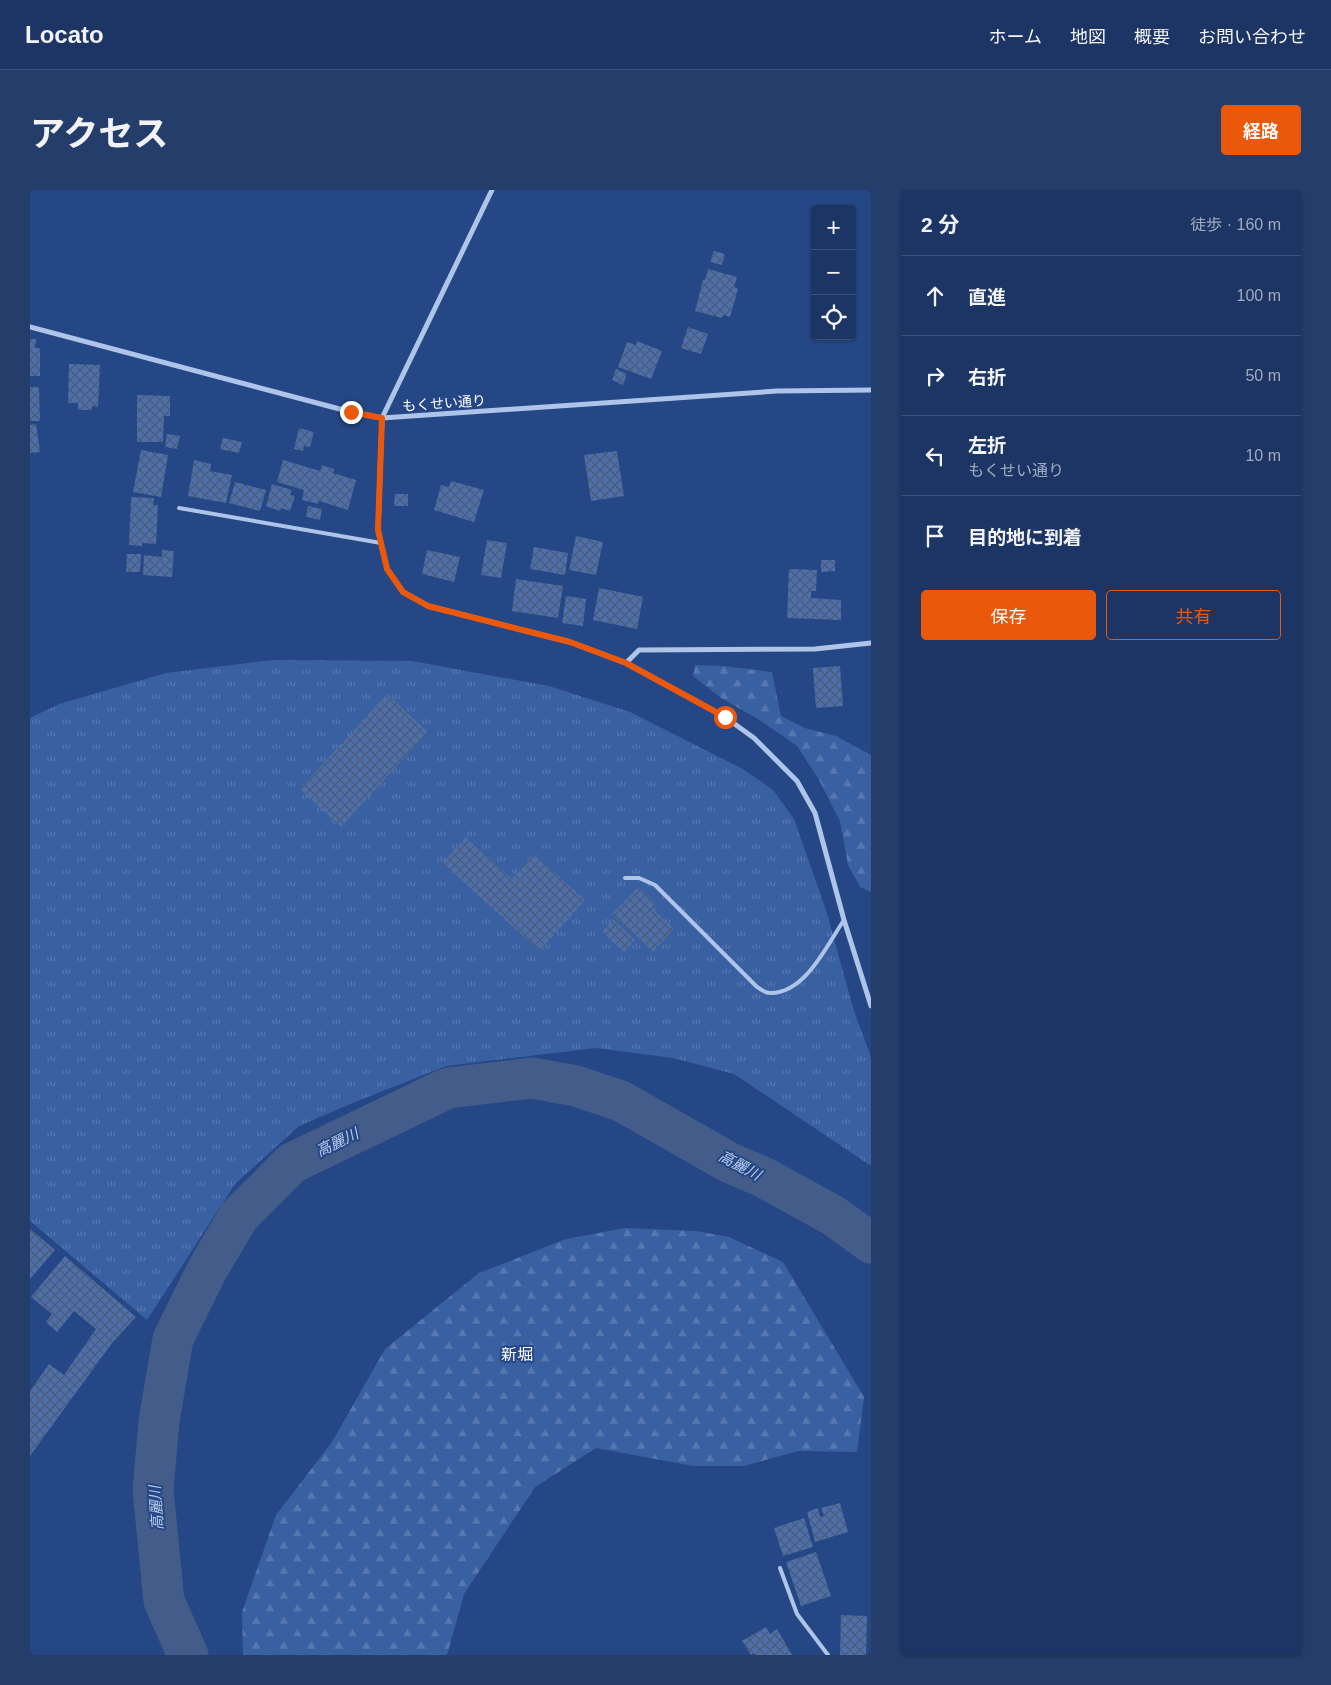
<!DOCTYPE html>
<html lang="ja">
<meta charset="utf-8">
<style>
:root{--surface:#1c3564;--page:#253d6a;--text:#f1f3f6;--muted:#a0abbf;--line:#3a5078;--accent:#ea580c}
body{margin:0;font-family:Arial,"Noto Sans JP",sans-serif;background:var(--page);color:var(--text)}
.controls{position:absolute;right:15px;top:15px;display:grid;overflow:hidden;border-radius:5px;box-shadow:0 1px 4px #0004}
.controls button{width:45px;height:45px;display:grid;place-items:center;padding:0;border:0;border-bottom:1px solid var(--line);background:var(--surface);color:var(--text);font:25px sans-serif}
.stop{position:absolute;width:15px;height:15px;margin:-11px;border:4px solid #ea580c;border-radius:50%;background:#fff}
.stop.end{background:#ea580c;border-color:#fff;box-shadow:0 1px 5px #0008}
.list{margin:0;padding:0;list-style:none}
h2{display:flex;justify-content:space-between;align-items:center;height:65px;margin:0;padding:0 20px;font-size:21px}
h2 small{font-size:16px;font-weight:400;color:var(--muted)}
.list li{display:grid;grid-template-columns:32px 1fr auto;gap:15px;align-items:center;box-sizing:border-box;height:80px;padding:0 20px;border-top:1px solid var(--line)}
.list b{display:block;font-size:19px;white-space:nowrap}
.list p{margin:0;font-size:16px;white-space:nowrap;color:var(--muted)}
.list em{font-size:16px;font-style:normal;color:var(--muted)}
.actions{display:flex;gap:10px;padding:15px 20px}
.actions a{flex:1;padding:11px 0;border:1px solid var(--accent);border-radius:5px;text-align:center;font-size:18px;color:var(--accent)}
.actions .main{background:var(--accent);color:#fff}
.icon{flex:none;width:28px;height:28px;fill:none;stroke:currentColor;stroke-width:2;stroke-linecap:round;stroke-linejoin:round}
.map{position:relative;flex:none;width:841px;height:1465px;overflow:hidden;border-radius:5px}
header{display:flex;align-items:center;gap:30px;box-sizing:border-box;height:70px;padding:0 25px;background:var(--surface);border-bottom:1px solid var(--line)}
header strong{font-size:24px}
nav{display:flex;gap:28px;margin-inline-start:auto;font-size:18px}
.intro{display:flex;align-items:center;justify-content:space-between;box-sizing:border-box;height:120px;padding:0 30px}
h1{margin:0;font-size:35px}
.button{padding:12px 22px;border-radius:5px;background:var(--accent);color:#fff;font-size:18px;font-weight:700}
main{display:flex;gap:30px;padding:0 30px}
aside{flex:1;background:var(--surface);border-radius:5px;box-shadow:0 1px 4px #0004}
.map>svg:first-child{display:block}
.grass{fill:url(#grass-tufts)}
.forest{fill:url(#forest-firs)}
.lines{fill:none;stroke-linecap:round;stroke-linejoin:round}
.river{stroke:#435c89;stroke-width:41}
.building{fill:url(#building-cross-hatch)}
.service{stroke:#aec4e8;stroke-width:4}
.minor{stroke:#aec4e8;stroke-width:5}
.route{stroke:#ea580c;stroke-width:6}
.labels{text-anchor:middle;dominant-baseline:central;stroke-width:4;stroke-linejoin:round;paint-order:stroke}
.street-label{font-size:14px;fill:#fff;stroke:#254785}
.water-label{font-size:15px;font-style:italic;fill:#baceef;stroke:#254785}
.quarter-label{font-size:16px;fill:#fff;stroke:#254785}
</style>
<header>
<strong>Locato</strong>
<nav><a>ホーム</a><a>地図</a><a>概要</a><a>お問い合わせ</a></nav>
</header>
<div class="intro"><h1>アクセス</h1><a class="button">経路</a></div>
<main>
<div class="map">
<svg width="841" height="1465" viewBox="0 0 841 1465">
<defs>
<pattern id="grass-tufts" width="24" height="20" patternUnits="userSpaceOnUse" patternTransform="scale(1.25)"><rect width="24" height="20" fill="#3960a1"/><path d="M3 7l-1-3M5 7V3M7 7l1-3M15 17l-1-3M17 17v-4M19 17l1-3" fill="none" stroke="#5778af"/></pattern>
<pattern id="forest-firs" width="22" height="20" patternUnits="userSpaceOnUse" patternTransform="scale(1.25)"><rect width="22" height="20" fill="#3960a1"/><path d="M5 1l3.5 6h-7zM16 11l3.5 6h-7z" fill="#5778af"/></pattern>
<pattern id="building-cross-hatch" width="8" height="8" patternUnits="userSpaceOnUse" patternTransform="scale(1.25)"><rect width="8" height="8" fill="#4d70ac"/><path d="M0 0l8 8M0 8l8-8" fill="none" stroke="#4c5c77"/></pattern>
</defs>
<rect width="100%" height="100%" fill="#254785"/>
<!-- grass -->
<path class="grass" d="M243,470L382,471L519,496L600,522L713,579L743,600L764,629L796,720L824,821L841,867V976L704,884L643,868L566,858L416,876L325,912L269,936L205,994L117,1130L0,1031V528L29,514L136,483Z"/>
<!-- forest -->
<g class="forest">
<path d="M665,475L694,476L742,482L751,526L775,538L806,546L841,565V702L830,697L818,675L810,631L788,588L767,556L728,529L691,508L663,486Z"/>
<path d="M595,1038L666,1041L699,1047L753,1072L834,1207L827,1262L768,1261L714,1276H663L566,1258L505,1297L434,1404L417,1465H213L212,1422L246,1325L302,1252L355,1159L449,1083L536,1049Z"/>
</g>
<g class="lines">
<!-- river -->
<path class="river" d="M158,1465L134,1411L123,1300L129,1231L143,1149L177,1080L209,1026L262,973L418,898L502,888L546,896L591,911L700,973L733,987L804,1026L841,1053"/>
</g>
<!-- building -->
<g class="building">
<path d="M684,61L695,64L692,75L680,72Z"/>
<path d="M678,79L707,87L704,97L708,99L700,127L693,125L692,128L665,121L673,90H675Z"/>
<path d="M658,137L678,144L671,164L651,158Z"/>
<path d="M0,149H6L5,158H10V186H0Z"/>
<path d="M607,151L632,161L621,189L588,177L597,152L606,155Z"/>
<path d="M39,174L70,175L68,217L62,216V220H48V213H38Z"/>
<path d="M586,179L597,184L593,195L582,190Z"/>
<path d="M0,197H9L10,231H0Z"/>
<path d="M107,205L140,206V226H134L133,252H107Z"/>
<path d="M6,234L10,262L0,263V235Z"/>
<path d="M269,238L284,242L280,257L274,256L273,261L264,259Z"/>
<path d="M137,244L150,246L147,259L135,257Z"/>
<path d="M193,248L212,252L209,263L190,259Z"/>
<path d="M111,260L138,265L131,307L103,302Z"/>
<path d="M587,261L594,306L561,311L554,265Z"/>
<path d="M164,270L181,274L180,281L202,285L196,313L158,306Z"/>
<path d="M253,270L290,281L292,275L304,279L303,283L326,290L318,320L289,311L288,314L272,310L274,300L247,292Z"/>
<path d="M421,291L454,300L444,332L404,320L411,295L419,297Z"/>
<path d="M205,292L236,300L230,321L199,313Z"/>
<path d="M242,294L262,300L260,305L265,306L260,321L251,318L250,321L236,316Z"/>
<path d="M365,304H378V316H364Z"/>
<path d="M101,307L124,308L123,315H128L126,354L112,353V356L99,355Z"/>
<path d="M278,316L292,319L290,330L276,327Z"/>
<path d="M546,346L573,352L566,385L539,380Z"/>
<path d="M457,350L477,353L471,388L451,385Z"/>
<path d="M504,357L538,363L535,385L500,379Z"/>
<path d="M132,360L144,361L142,387L113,385L114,365L132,367Z"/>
<path d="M397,360L430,367L424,392L392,384Z"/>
<path d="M97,364H111L110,382H96Z"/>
<path d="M791,370H805V381L791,382Z"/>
<path d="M759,379L787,380L786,401H781V408L811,410V430L757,428Z"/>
<path d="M486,389L533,396L528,428L482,421Z"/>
<path d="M569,398L613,407L607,439L563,430Z"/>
<path d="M536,406L556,409L553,436L532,433Z"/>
<path d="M810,476L813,516L786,518L783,478Z"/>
<path d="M357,504L398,542L311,637L270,599Z"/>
<path d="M436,647L482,689L504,664L555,710L510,761L412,673Z"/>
<path d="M608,697L626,714L622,718L644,739L623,762L582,724Z"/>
<path d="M583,729L605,750L594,762L572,742Z"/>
<path d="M0,1039L25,1060L0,1089Z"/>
<path d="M35,1066L106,1127L82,1153L0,1266V1201L19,1174L34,1185L66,1139L44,1121L27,1142L16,1132L22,1124L1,1107Z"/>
<path d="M810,1313L818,1342L785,1352L777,1322L788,1318L790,1327L794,1326L791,1318Z"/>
<path d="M774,1328L783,1357L753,1366L744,1338Z"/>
<path d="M786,1362L801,1406L771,1416L756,1372Z"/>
<path d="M811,1425L837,1426L836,1465H810Z"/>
<path d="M736,1437L740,1444L747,1439L762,1465H725L724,1463L721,1465L712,1451Z"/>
</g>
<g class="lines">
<!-- service -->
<g class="service">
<path d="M149,318L351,353"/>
<path d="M595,688H609L625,695L726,796C730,799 735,803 740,803C775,804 797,755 814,730"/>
<path d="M750,1378L767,1424L798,1465"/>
</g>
<!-- minor -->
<g class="minor">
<path d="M462,0L352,228L348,340L357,379L373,402L398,416L540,452L596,473L695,527L724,548L767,591L785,623L814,730L841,816"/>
<path d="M0,137L321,222L352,228L747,201L841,200"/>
<path d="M596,473L609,460L785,459L841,453"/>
</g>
</g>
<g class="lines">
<!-- route -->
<path class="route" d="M321,222L352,228L348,340L357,379L373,402L398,416L540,452L596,473L695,527"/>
</g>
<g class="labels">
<!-- street labels -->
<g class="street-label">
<text transform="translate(414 213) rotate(-4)">もくせい通り</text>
</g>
<!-- water labels -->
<g class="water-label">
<text transform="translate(307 952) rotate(-26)">高麗川</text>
<text transform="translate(710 975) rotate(28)">高麗川</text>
<text transform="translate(126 1318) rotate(-94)">高麗川</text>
</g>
<!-- quarter labels -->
<g class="quarter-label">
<text x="487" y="1164">新堀</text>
</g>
</g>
</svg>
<div class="controls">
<button>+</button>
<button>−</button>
<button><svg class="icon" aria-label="locate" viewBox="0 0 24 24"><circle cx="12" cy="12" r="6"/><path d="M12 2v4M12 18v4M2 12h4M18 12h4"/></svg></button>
</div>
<div class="stop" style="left:695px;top:527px"></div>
<div class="stop end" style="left:321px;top:222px"></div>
</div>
<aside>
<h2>2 分<small>徒歩 · 160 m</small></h2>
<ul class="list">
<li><svg class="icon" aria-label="ahead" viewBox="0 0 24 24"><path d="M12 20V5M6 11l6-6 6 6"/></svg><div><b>直進</b></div><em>100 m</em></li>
<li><svg class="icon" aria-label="right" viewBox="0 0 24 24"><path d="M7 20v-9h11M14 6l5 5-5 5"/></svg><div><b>右折</b></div><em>50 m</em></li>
<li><svg class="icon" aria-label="left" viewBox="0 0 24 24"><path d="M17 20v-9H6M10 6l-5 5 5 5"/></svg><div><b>左折</b><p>もくせい通り</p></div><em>10 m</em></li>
<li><svg class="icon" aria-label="arrive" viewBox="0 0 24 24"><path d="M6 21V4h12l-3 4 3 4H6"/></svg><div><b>目的地に到着</b></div></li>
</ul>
<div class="actions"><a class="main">保存</a><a>共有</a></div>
</aside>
</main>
